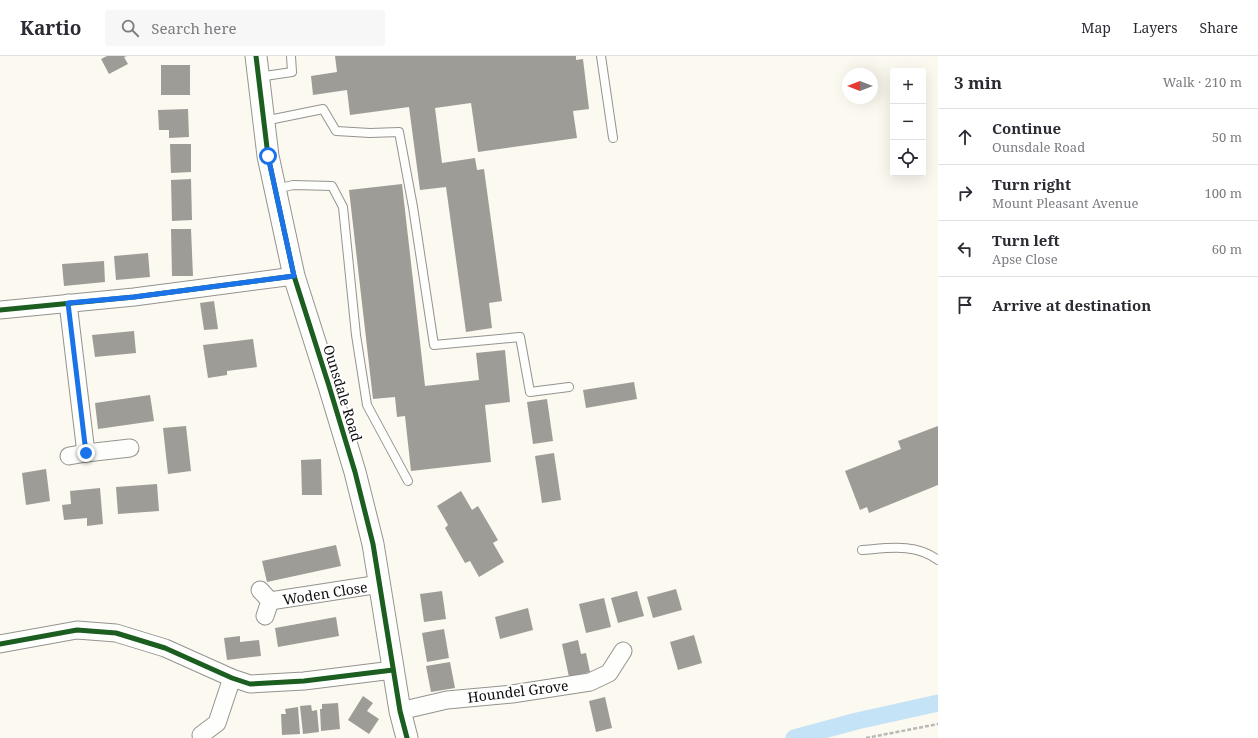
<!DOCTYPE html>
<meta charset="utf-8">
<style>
:root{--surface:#fff;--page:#f7f7f7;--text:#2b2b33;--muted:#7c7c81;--line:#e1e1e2}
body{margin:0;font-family:"Noto Serif",serif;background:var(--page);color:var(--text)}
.controls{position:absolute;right:12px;top:12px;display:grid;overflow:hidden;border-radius:4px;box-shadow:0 4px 16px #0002}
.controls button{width:36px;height:36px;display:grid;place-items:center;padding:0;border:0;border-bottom:1px solid var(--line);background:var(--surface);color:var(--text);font:20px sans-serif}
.compass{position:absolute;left:842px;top:12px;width:36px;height:36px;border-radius:50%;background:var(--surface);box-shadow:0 4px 16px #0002;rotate:270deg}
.stop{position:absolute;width:12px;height:12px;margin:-9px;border:3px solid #1a73e8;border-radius:50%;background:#fff}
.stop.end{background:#1a73e8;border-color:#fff;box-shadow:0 1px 4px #0008}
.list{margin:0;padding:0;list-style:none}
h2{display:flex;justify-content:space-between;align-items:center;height:52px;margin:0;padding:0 16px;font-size:17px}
h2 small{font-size:13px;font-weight:400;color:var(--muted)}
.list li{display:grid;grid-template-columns:26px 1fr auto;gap:12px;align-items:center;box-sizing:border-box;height:56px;padding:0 16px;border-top:1px solid var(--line)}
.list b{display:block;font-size:15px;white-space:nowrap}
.list p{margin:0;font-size:13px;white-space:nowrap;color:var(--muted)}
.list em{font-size:13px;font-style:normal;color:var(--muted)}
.icon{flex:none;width:22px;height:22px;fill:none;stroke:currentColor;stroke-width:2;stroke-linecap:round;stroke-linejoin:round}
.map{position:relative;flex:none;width:938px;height:682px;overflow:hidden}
header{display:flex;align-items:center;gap:24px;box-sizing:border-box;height:56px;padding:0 20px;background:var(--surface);border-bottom:1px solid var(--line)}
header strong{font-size:19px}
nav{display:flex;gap:22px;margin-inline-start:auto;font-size:14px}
.search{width:280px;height:36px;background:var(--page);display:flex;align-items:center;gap:10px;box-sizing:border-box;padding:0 14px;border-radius:4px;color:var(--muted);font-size:15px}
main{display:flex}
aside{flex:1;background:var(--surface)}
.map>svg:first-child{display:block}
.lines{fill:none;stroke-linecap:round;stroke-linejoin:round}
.canal{stroke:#c5e3f6;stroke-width:17}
.building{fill:#9e9c96}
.service-casing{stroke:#94938f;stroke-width:10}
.minor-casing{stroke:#94938f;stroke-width:19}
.tertiary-casing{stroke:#94938f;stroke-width:23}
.path{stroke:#b8b8b6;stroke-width:2.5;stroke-dasharray:4 2;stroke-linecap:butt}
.service{stroke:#fefefd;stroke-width:8}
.minor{stroke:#fefefd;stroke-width:17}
.tertiary{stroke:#fefefd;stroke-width:21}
.cycleway-casing{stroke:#fff;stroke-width:8}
.cycleway{stroke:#1b5e20;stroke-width:5}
.route{stroke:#1a73e8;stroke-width:5}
.labels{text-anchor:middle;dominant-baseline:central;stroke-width:4;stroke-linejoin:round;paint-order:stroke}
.street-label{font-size:14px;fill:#0d0d0d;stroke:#fff}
</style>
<header>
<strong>Kartio</strong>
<div class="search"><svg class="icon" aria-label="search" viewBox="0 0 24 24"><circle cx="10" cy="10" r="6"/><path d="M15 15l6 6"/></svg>Search here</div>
<nav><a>Map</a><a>Layers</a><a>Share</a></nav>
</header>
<main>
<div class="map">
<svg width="938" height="682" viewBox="0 0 938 682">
<rect width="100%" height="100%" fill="#fbf9f0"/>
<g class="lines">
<!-- canal -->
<path class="canal" d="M794,682L857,665L938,647"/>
</g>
<!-- building -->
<g class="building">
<path d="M107,0H127L124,1L128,8L109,18L101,3Z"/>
<path d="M335,0H576V4L583,3L589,53L573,55L577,82L478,96L471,47L435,52L442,107L475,102L477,114L484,113L502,245L489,247L492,272L466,276L446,131L420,134L409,51L350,59L347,34L313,39L311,20L337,16Z"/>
<rect x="161" y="9" width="29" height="30"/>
<path d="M188,53L189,81L169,82V74H159L158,54Z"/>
<path d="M170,88H191V116L171,117Z"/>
<path d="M191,123L192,164L172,165L171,124Z"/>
<path d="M402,128L425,330L479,324L476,297L505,294L510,346L485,349L491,406L411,415L405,360L397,361L395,341L373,343L349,134Z"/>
<path d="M171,173H191L193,220H172Z"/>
<path d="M148,197L150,221L116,224L114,200Z"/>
<path d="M104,205L105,226L64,230L62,208Z"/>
<path d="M214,245L218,273L204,274L200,247Z"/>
<path d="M134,275L136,297L95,301L92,279Z"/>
<path d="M253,283L257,311L227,315V319L208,322L203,289Z"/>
<path d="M634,326L637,343L586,352L583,334Z"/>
<path d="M150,339L154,365L98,373L95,347Z"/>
<path d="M547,343L553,385L533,388L527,346Z"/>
<path d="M186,370L191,415L168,418L163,372Z"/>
<path d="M938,370V429L869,457L867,451L860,454L845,415L901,393L898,385Z"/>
<path d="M554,397L561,444L542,447L535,400Z"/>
<path d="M321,403L322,439H302L301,404Z"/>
<path d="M46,413L50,445L26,449L22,417Z"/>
<path d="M157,428L159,455L118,458L116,431Z"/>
<path d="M100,432L103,468L87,470V462L64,464L62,449L71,448L70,435Z"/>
<path d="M461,435L472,454L478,450L498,484L493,487L504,506L479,521L470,505L465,507L445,472L448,469L437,450Z"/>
<path d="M336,489L341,510L267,526L262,505Z"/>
<path d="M676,533L682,554L653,562L647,541Z"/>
<path d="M442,535L446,563L424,566L420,538Z"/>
<path d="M637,535L644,560L618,567L611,542Z"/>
<path d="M604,542L611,571L586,577L579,548Z"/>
<path d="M528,552L533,574L500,583L495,561Z"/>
<path d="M336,561L339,580L278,591L275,572Z"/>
<path d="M444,573L449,602L427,606L422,577Z"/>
<path d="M694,579L702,607L678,614L670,586Z"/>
<path d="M240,580V586L259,584L261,600L227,604L224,582Z"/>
<path d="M578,584L581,598L586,597L590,616L569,621L562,588Z"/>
<path d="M450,606L455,632L431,636L426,610Z"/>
<path d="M363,640L373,647L367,655L379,663L369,678L348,664Z"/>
<path d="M605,641L612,672L596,676L589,645Z"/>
<path d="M338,647L340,673L321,675L320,653H322V648Z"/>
<path d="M311,649L312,655L317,654L319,676L303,678L300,650Z"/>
<path d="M298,651L300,678L282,679L281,658H286L285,653Z"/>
</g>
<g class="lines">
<!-- service casing -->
<g class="service-casing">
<g id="service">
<path d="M601,0L613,82"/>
<path d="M258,21L292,16L291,0"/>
<path d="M264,65L323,53L336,75L370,77L399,76L413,151L434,289L520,281L530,336L569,331"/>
<path d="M276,133L293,129L332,130L343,151L356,279L367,349L408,425"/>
<path d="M862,494C889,492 915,487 938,504"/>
</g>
</g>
<!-- minor casing -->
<g class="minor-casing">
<g id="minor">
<path d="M68,247L86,397"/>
<path d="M0,254L134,241L294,220"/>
<path d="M69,400L86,397L130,392"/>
<path d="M260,534L270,545L265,560"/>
<path d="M270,545L380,528"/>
<path d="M0,588L77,574L116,577L165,592L232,622L250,628L304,625L393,614"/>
<path d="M400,655L447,644L512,638L590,626L609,617L623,595"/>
<path d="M201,679L217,667L232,622"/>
</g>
</g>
<!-- tertiary casing -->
<g class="tertiary-casing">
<path id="tertiary" d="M256,0L268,100L294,220L329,330L355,416L373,488L400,655L407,682"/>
</g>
<!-- path -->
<path class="path" d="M866,682L938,668"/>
<!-- service -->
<use href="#service" class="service"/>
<!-- minor -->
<use href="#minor" class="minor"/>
<!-- tertiary -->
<use href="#tertiary" class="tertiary"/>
<!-- cycleway casing -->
<g class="cycleway-casing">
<g id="cycleway">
<path d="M256,0L268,100L294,220L329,330L355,416L373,488L400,655L407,682"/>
<path d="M0,254L134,241L294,220"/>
<path d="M0,588L77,574L116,577L165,592L232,622L250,628L304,625L393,614"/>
</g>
</g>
<!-- cycleway -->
<use href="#cycleway" class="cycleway"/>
</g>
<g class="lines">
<!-- route -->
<path class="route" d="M86,397L68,247L134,241L294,220L268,100"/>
</g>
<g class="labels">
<!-- street labels -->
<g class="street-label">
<text transform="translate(343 337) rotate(73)">Ounsdale Road</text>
<text transform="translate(325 537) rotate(-9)">Woden Close</text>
<text transform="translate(518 635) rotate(-7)">Houndel Grove</text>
</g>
</g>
</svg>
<div class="controls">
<button>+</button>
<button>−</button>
<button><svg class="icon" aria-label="locate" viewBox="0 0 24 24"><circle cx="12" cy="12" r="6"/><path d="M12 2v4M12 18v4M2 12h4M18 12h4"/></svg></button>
</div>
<svg class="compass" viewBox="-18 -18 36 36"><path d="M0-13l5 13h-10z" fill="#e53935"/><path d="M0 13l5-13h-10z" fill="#7c7c81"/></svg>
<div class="stop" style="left:268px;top:100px"></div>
<div class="stop end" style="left:86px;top:397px"></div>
</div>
<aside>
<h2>3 min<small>Walk · 210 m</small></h2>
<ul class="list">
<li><svg class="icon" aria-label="ahead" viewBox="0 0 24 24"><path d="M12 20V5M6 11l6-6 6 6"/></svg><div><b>Continue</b><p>Ounsdale Road</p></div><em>50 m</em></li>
<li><svg class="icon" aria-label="right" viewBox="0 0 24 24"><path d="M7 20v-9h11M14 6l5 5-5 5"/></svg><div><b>Turn right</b><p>Mount Pleasant Avenue</p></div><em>100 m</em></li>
<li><svg class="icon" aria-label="left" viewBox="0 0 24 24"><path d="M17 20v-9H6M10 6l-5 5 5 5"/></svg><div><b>Turn left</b><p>Apse Close</p></div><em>60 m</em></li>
<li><svg class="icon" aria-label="arrive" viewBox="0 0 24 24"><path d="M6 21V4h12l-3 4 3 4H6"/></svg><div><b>Arrive at destination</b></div></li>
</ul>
</aside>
</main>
